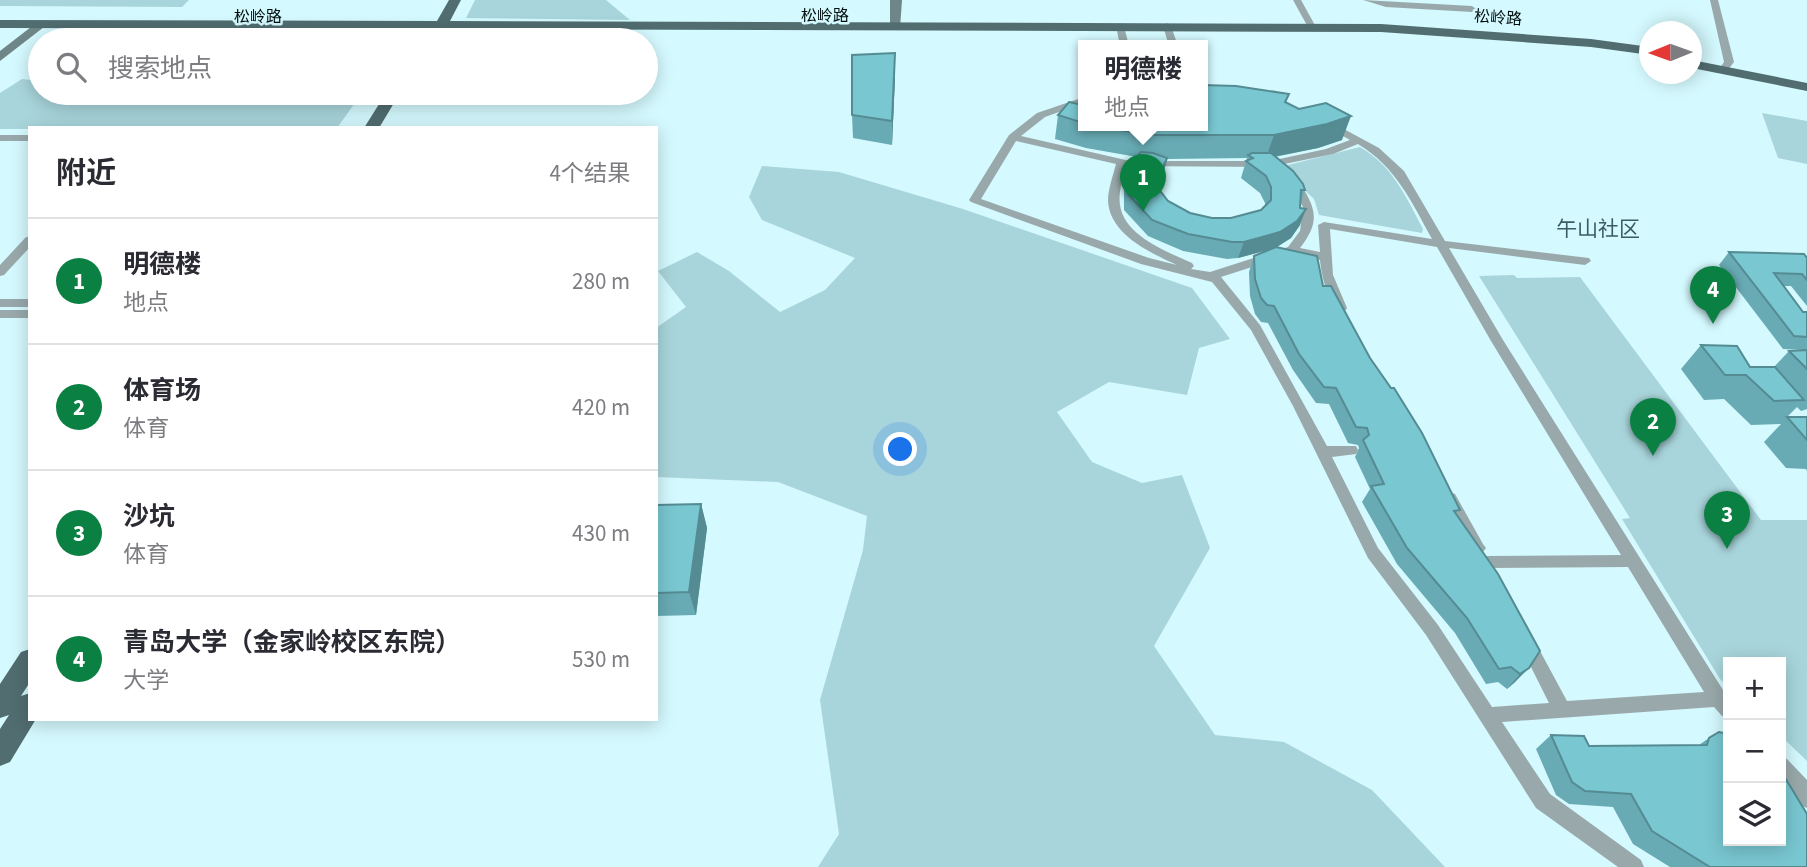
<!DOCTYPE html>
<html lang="zh">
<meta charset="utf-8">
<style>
:root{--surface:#fff;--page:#f7f7f7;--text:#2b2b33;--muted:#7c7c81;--line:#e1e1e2;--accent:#0b8043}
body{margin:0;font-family:"Source Sans 3","Noto Sans SC",sans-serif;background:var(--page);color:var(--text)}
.controls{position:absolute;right:21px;bottom:21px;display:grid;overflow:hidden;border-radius:0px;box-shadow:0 4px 18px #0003}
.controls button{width:63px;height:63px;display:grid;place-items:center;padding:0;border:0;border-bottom:2px solid var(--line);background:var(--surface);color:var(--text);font:35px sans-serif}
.compass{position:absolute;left:1639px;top:21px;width:63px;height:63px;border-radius:50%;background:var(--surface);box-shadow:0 4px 18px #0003;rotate:269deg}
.you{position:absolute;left:901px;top:450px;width:24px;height:24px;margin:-18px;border:5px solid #fff;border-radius:50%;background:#1a73e8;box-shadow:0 0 0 10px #1a73e833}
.badge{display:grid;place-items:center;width:46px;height:46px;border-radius:50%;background:var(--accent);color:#fff;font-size:23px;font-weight:700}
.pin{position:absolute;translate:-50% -58px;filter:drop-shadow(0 2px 4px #0008)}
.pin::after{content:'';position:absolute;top:37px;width:24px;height:21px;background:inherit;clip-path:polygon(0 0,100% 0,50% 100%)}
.popup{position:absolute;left:1078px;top:40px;width:130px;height:91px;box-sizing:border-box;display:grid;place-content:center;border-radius:0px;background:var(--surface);filter:drop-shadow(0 2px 5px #0005);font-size:23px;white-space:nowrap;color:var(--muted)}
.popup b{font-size:26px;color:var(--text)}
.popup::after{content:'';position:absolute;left:50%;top:100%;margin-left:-14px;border:14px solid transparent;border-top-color:var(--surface)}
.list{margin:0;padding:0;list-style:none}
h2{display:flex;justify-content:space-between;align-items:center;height:91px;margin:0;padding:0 28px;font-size:30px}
h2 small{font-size:23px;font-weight:400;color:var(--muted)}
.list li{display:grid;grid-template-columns:46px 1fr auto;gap:21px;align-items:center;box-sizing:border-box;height:126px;padding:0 28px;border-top:2px solid var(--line)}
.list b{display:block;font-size:26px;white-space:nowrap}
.list p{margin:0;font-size:23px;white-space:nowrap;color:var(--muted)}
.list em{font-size:23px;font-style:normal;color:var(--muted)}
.icon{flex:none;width:38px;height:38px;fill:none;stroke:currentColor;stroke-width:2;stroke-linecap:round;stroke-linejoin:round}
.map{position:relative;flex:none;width:1807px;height:867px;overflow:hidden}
.search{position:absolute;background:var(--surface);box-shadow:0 4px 18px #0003;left:28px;top:28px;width:630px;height:77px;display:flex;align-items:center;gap:18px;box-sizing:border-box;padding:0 24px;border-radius:38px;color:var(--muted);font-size:26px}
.panel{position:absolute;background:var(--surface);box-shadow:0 4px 18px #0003;left:28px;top:126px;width:630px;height:595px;border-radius:0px}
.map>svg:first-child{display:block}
.green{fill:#a8d5db}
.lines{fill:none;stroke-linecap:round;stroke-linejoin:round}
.street{fill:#99a9ab;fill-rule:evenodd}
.secondary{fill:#6f8689;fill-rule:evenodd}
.primary{fill:#516d70;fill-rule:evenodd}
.wall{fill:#68abb4;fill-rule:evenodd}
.shaded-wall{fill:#558b92}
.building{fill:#79c7d1;stroke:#558b92;stroke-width:2}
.labels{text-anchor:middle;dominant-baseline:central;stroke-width:5;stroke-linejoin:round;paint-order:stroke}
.far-street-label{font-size:16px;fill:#030e0f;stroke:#d4f9fe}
.quarter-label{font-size:21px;fill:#3c5c61;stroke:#d4f9fe}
</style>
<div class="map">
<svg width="1807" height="867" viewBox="0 0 1807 867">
<rect width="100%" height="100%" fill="#d4f9fe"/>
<!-- green -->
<g class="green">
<path d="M0,0H189L182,7L0,6Z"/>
<path d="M475,0H606L630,20L466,18Z"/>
<path d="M22,79L40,81V93H362L337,128L0,129V93Z"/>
<path d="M1762,113L1807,121V164L1778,158Z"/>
<path d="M1360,147C1393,166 1406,197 1423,229L1422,233L1319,215L1314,199L1280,167Z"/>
<path d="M762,166L839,172L963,209L1192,288L1230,339L1199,348L1187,395L1109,382L1057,412L1092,462L1142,483L1182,475L1210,548L1154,646L1215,735L1284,742L1372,790L1445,867H818L839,834L820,700L863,550L867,516L778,482L656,477V328L686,307L658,271L697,252L729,271L780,312L825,290L855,258L762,220L749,197Z"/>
<path d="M1514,275L1517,278L1580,277L1761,520H1807V761L1781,736V662H1728V687L1720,679L1622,519L1630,518L1479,276Z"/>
</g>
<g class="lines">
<!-- street -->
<g class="street">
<path d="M1293,0H1301L1316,27L1315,29H1309Z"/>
<path d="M1363,0L1472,6L1476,9L1472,12L1386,7Z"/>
<path d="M1710,0H1718L1734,62L1727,71L1724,72L1719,69L1724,62Z"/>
<path d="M1120,23L1124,26L1129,46H1120L1116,26Z"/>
<path d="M1167,23L1171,26L1178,46H1169L1163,26Z"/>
<path d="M1084,97V103L1045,117L1021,136L1130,161H1270L1326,149L1350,140L1325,126L1324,124L1329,121L1379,148L1404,171L1445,241L1589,258L1591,261L1585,265L1449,248L1503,340L1728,698V718L1722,716L1714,707L1502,722L1550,794L1641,860L1644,867H1618L1536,808L1426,635L1368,558L1293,406L1251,330L1212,282L1141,264L971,202L969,200L1009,135L1037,113ZM1016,141L1116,164C1113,176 1108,189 1108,201C1110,235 1151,253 1177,265L1149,258L981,199ZM1358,144C1396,167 1411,201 1432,239L1324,222L1318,225L1320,252L1300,248C1322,220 1315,207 1298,180L1294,179L1289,182L1303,207L1300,231L1288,247L1210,272L1191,269L1194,266L1192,263C1168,252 1124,236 1120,205C1118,192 1123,179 1126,166L1270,167L1333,154ZM1330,229L1437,247L1491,341L1621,555L1485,556L1479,557L1477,562L1479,567L1485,568L1628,567L1704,692L1567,701L1533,638L1527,636L1521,638L1519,643L1549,703L1492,707L1438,625L1378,548L1332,457L1356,454L1358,450L1356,446H1327L1260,325L1221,277L1292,254L1320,260C1321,273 1328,306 1341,312L1345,311L1347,308L1333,275Z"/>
<rect x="0" y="135" width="30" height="6"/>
<path d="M26,237H30V247L4,275L0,276V265Z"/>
<rect x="0" y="299" width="30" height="8"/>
<rect x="0" y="310" width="30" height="8"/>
<path d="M1450,492L1455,494L1483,544L1486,548L1483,552L1478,554L1473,552L1443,498L1445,494Z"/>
<path d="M1781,756L1787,759L1807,780V808L1800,805L1792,789L1781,777Z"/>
</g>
<!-- secondary -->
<g class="secondary">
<path d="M890,0H902L900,28L890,25Z"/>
<path d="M40,20L46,24L44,27L0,61V51Z"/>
</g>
<!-- primary -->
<g class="primary">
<path d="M449,0H461L450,21L1381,24L1591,39L1650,47V55L1591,47L1381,32L445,29L435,40H421L430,29L0,28V20L437,21Z"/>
<path d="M1692,60L1807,83V91L1692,68Z"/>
<path d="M386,93H400L379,128H364Z"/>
<path d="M30,649V682L21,696L30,693V719H36L10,762L0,766V729L9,715L0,718V684L21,652Z"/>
</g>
</g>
<!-- wall -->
<g class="wall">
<path d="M895,76L892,145L853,138L852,115Z"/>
<path d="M1289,94L1286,103L1342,140L1318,148L1275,157L1305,190L1301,203L1300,225L1291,238L1277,247L1323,286L1370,358L1457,515L1540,651L1515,682L1507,689L1498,682L1486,684L1455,633L1397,564L1362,502L1370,489L1355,457L1359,448L1358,445L1348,443L1329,404L1316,403L1293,370L1268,323L1261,322L1255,314L1250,296L1249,272L1254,256L1268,250L1238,258L1227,259L1183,251L1148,236L1124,210V184L1127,168L1137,157L1086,148L1055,139L1058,115L1083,105V126H1202ZM1247,158L1241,178L1260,193L1265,203V205L1261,210L1231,218H1212L1190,213L1168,201L1158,188V186L1163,175L1167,159Z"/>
<path d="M1729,252L1807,258V306L1791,286H1784L1803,312H1807V409L1801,411L1797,407L1787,417H1807V471L1806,469L1786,468L1764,442L1781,424L1751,425L1724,399L1704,400L1681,369L1701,345L1750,367H1774L1789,351L1802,350L1783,349L1719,265Z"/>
<path d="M701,504L707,528L696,615L656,616V505Z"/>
<path d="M1551,735L1589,746L1699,745L1709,738L1807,867H1670L1633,844L1613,807L1569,804L1556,795L1536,749Z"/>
</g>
<!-- shaded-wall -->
<g class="shaded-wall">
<path d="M895,53V76L892,145V121Z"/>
<path d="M1351,116L1342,140L1318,148L1266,158L1274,135Z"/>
<path d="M1167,158L1163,175L1154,194L1158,178Z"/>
<path d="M1306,209L1300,225L1291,238L1275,248L1238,258L1244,242Z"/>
<path d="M701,504L707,528L696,615L689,592Z"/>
<path d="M1529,668L1515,682L1507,689L1520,674Z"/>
</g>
<!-- building -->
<g class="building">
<path d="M895,53L892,121L852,115V55Z"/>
<path d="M1202,85L1236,86L1289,94L1285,102L1299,109L1326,103L1351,116L1327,124L1274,135H1148L1099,126H1202Z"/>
<path d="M1069,102L1083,105V123L1058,115Z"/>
<path d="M1141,152L1153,153L1167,158L1158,178V188L1168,201L1190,213L1212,218H1231L1261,210L1271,200V187L1266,176L1246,161L1253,158L1248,155L1252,153H1271L1293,171L1303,184L1305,190H1301L1300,208L1306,209L1297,221L1280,232L1244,242H1232L1188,234L1152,220L1128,194L1127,168Z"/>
<path d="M1276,247L1317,256L1323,286H1331L1370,358L1391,388H1394L1422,433L1460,510L1454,511L1498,574L1540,651L1529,668L1520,674L1511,667L1499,669L1467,618L1407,548L1371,486L1384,484L1363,440L1369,435L1367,428L1356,427L1336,388L1324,387L1299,354L1274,306L1267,305L1261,298L1255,279L1254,256Z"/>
<path d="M1729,252L1804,254L1807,258V280L1802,274L1774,273L1803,312H1807V337L1794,336Z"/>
<path d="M1701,345L1737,346L1750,367H1775L1804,400L1774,401L1746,375H1725Z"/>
<path d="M1807,350V369L1789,351Z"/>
<path d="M1787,417H1807V440Z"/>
<path d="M701,504L689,592L656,593V505Z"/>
<path d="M1719,732L1728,734V841H1781V771L1807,814V867H1710L1652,831L1631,794L1585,791L1572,782L1551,735L1584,736L1589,746L1707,745L1709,738Z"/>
</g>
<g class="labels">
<!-- far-street labels -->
<g class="far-street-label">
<text x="825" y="16">松岭路</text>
<text x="258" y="17">松岭路</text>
<text transform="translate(1498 18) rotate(4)">松岭路</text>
</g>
<!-- quarter labels -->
<g class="quarter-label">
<text x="1598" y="229">午山社区</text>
</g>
</g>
</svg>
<div class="controls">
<button>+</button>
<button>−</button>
<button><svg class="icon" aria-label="layers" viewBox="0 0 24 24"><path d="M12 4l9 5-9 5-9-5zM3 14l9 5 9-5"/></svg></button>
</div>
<svg class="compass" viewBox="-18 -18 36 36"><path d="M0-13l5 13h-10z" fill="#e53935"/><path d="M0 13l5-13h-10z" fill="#7c7c81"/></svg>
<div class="you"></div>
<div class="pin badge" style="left:1143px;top:212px">1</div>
<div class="popup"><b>明德楼</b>地点</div>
<div class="pin badge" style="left:1653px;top:456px">2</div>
<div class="pin badge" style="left:1727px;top:549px">3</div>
<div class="pin badge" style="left:1713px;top:324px">4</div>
<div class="search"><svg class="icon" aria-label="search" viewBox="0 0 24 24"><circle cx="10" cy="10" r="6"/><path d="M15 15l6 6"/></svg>搜索地点</div>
<section class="panel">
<h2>附近<small>4个结果</small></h2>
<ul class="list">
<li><span class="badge">1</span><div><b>明德楼</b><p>地点</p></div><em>280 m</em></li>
<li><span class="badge">2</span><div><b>体育场</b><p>体育</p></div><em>420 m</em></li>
<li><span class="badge">3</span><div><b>沙坑</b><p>体育</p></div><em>430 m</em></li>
<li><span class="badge">4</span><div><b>青岛大学（金家岭校区东院）</b><p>大学</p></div><em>530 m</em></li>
</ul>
</section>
</div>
